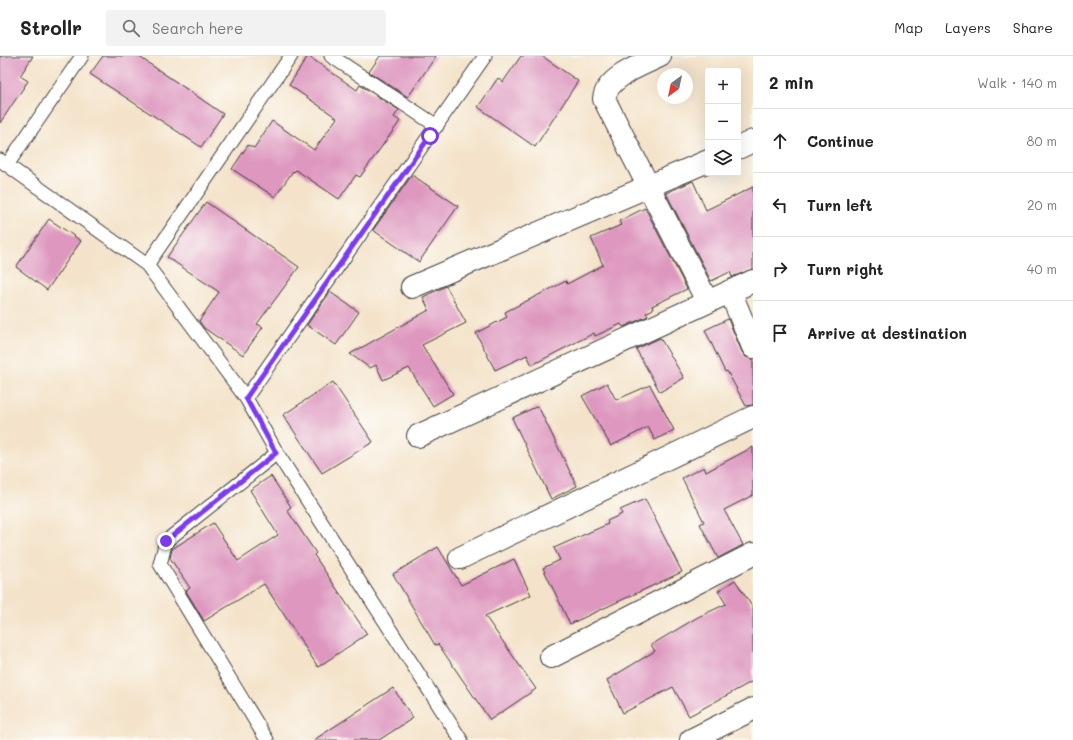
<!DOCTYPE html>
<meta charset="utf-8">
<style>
:root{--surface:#fff;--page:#f2f2f2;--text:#222;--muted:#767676;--line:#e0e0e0}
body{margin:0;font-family:Mali,sans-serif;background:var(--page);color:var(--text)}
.controls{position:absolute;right:12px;top:12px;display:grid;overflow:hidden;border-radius:4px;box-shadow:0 4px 16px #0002}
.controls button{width:36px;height:36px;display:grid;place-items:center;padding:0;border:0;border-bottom:1px solid var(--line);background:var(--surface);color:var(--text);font:20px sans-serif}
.compass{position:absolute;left:657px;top:12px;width:36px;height:36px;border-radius:50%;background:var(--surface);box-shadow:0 4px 16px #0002;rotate:213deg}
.stop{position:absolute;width:12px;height:12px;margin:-9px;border:3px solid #7c3aed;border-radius:50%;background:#fff}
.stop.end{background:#7c3aed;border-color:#fff;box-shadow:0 1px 4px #0008}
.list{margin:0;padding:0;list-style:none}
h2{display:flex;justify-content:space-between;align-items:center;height:52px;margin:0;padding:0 16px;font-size:17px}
h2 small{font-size:13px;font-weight:400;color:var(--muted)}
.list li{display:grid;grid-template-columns:26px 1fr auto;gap:12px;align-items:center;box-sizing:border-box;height:64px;padding:0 16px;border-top:1px solid var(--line)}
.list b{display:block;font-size:15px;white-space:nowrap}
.list em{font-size:13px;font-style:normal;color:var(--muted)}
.icon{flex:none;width:22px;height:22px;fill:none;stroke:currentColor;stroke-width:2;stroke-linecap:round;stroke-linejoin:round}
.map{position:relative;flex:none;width:753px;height:684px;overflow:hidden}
header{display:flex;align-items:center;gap:24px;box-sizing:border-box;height:56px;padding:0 20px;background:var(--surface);border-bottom:1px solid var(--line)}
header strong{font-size:19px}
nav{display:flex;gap:22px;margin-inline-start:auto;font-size:14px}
.search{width:280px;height:36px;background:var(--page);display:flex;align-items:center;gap:10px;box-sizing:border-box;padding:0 14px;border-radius:4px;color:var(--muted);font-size:15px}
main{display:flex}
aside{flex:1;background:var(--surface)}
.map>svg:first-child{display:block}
.building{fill:#de98c0}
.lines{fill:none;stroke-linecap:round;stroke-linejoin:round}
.service-casing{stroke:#3c3a36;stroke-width:15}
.minor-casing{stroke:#3c3a36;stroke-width:24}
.service{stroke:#fff;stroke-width:13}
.minor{stroke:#fff;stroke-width:22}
.route{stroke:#7c3aed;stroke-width:5}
</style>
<header>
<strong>Strollr</strong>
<div class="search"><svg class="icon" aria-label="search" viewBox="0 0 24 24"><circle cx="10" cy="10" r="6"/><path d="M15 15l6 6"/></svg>Search here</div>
<nav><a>Map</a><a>Layers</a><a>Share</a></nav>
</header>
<main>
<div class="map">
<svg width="753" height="684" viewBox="0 0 753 684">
<rect width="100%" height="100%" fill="#fdfcf7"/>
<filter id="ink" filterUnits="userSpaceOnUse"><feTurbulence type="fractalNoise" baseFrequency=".025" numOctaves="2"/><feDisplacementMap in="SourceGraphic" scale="8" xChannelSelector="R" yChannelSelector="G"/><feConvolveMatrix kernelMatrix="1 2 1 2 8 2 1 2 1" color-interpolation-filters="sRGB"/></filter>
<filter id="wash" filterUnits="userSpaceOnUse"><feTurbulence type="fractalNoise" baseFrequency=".012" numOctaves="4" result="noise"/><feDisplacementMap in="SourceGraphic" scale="16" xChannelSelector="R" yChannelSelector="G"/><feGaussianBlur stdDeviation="0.9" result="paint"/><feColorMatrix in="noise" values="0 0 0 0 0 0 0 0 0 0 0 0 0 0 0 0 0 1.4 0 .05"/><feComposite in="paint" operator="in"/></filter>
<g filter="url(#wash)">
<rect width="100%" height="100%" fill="#f4e3ca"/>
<g id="blocks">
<!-- building -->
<g class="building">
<path d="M0,0H33L20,20L28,25L0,67Z"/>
<path d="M103,0H138L223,58L201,91L90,18Z"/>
<path d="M308,0L357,34L360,29L399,54L394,61L400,65L360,121L356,119L339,143L296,114L294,116L293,115L275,141L232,113L248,89L254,92L272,65L314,94L337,62L289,29Z"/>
<path d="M380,0H436L408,41L369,16Z"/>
<path d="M521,0H542L578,25L535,91L478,51L498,22L503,26Z"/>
<path d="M412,119L458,150L419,206L373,174Z"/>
<path d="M693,125L706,154L753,131V213L732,221L730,216L711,225L666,137Z"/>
<path d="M206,146L299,211L257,268L263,271L243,299L204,272L199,265L219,236L167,201Z"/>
<path d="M645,152L687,233L652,250L653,253L646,257L648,260L623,271L621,268L595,280L594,277L532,309L527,299L495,314L476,277L507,261L505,256L566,225L567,228L603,209L591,182L621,169L619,165Z"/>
<path d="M49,163L81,185L47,234L16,211Z"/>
<path d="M446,230L466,267L422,289L453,338L433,350L409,312L383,324L376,309L370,312L350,298L429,254L423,241Z"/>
<path d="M330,236L359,256L336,289L307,269Z"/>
<path d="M728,263L742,296L746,301L753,303V349L746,350L727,315L725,316L705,274Z"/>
<path d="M660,282L684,322L660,336L636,293Z"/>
<path d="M333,326L373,386L322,417L283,359Z"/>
<path d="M607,327L616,344L650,329L674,374L655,384L648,371L611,390L582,340Z"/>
<path d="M538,350L577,430L551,443L512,362Z"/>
<path d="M753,391V439L724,454L743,489L718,502L700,468L704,466L682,422L704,411L706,416Z"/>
<path d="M271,420L291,451L287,454L316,497L314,499L367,578L318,611L264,528L204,565L186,535L190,532L170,502L172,493L213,467L238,505L278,479L250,434Z"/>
<path d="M645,443L682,516L570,568L543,512L560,504L554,492L608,468L607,465L622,458L620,454Z"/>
<path d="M438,491L461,529L514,503L531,539L485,560L536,633L490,664L438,588L435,589L393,518Z"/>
<path d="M735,524L753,552V625L689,660L673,631L623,657L607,624L655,595L651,589L698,561L726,548L718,535Z"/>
<path d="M393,632L413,662L379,684H314Z"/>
</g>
</g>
</g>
<g filter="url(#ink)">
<use href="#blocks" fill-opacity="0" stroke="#3c3a36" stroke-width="1"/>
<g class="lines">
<!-- service casing -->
<g class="service-casing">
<g id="service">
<path d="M331,0L437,70"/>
<path d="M0,104L147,209L246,342L277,397L461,684"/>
<path d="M7,109L82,0"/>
<path d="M147,209L291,0"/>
<path d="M246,342L485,0"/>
<path d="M267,684L160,508L166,485L277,397"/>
</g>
</g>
<!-- minor casing -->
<g class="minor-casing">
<g id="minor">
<path d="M660,0C642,9 606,21 604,43L707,245"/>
<path d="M738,92L753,85"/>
<path d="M412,231L708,105"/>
<path d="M730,235L753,291"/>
<path d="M418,380L753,225"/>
<path d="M460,502L753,361"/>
<path d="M551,601L753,498"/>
<path d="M691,684L753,653"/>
</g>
</g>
<!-- service -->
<use href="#service" class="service"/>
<!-- minor -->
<use href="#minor" class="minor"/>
</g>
</g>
<g class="lines" filter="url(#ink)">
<!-- route -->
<path class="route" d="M166,485L276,397L246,342L430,80"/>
</g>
</svg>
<div class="controls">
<button>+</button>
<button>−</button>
<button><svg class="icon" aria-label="layers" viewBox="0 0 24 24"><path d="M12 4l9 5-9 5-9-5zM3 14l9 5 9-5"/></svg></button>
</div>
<svg class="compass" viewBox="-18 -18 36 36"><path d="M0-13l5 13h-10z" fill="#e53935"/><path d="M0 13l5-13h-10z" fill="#767676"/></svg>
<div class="stop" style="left:430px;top:80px"></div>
<div class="stop end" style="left:166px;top:485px"></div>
</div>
<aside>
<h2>2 min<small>Walk · 140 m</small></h2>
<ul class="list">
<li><svg class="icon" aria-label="ahead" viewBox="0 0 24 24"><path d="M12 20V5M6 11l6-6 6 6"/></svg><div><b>Continue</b></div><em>80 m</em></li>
<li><svg class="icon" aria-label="left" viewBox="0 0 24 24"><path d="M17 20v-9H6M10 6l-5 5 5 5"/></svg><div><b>Turn left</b></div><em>20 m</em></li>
<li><svg class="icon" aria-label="right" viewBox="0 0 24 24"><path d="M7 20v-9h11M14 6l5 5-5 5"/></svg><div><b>Turn right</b></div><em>40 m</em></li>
<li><svg class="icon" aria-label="arrive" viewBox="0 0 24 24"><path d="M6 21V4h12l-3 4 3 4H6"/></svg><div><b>Arrive at destination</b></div></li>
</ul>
</aside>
</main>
